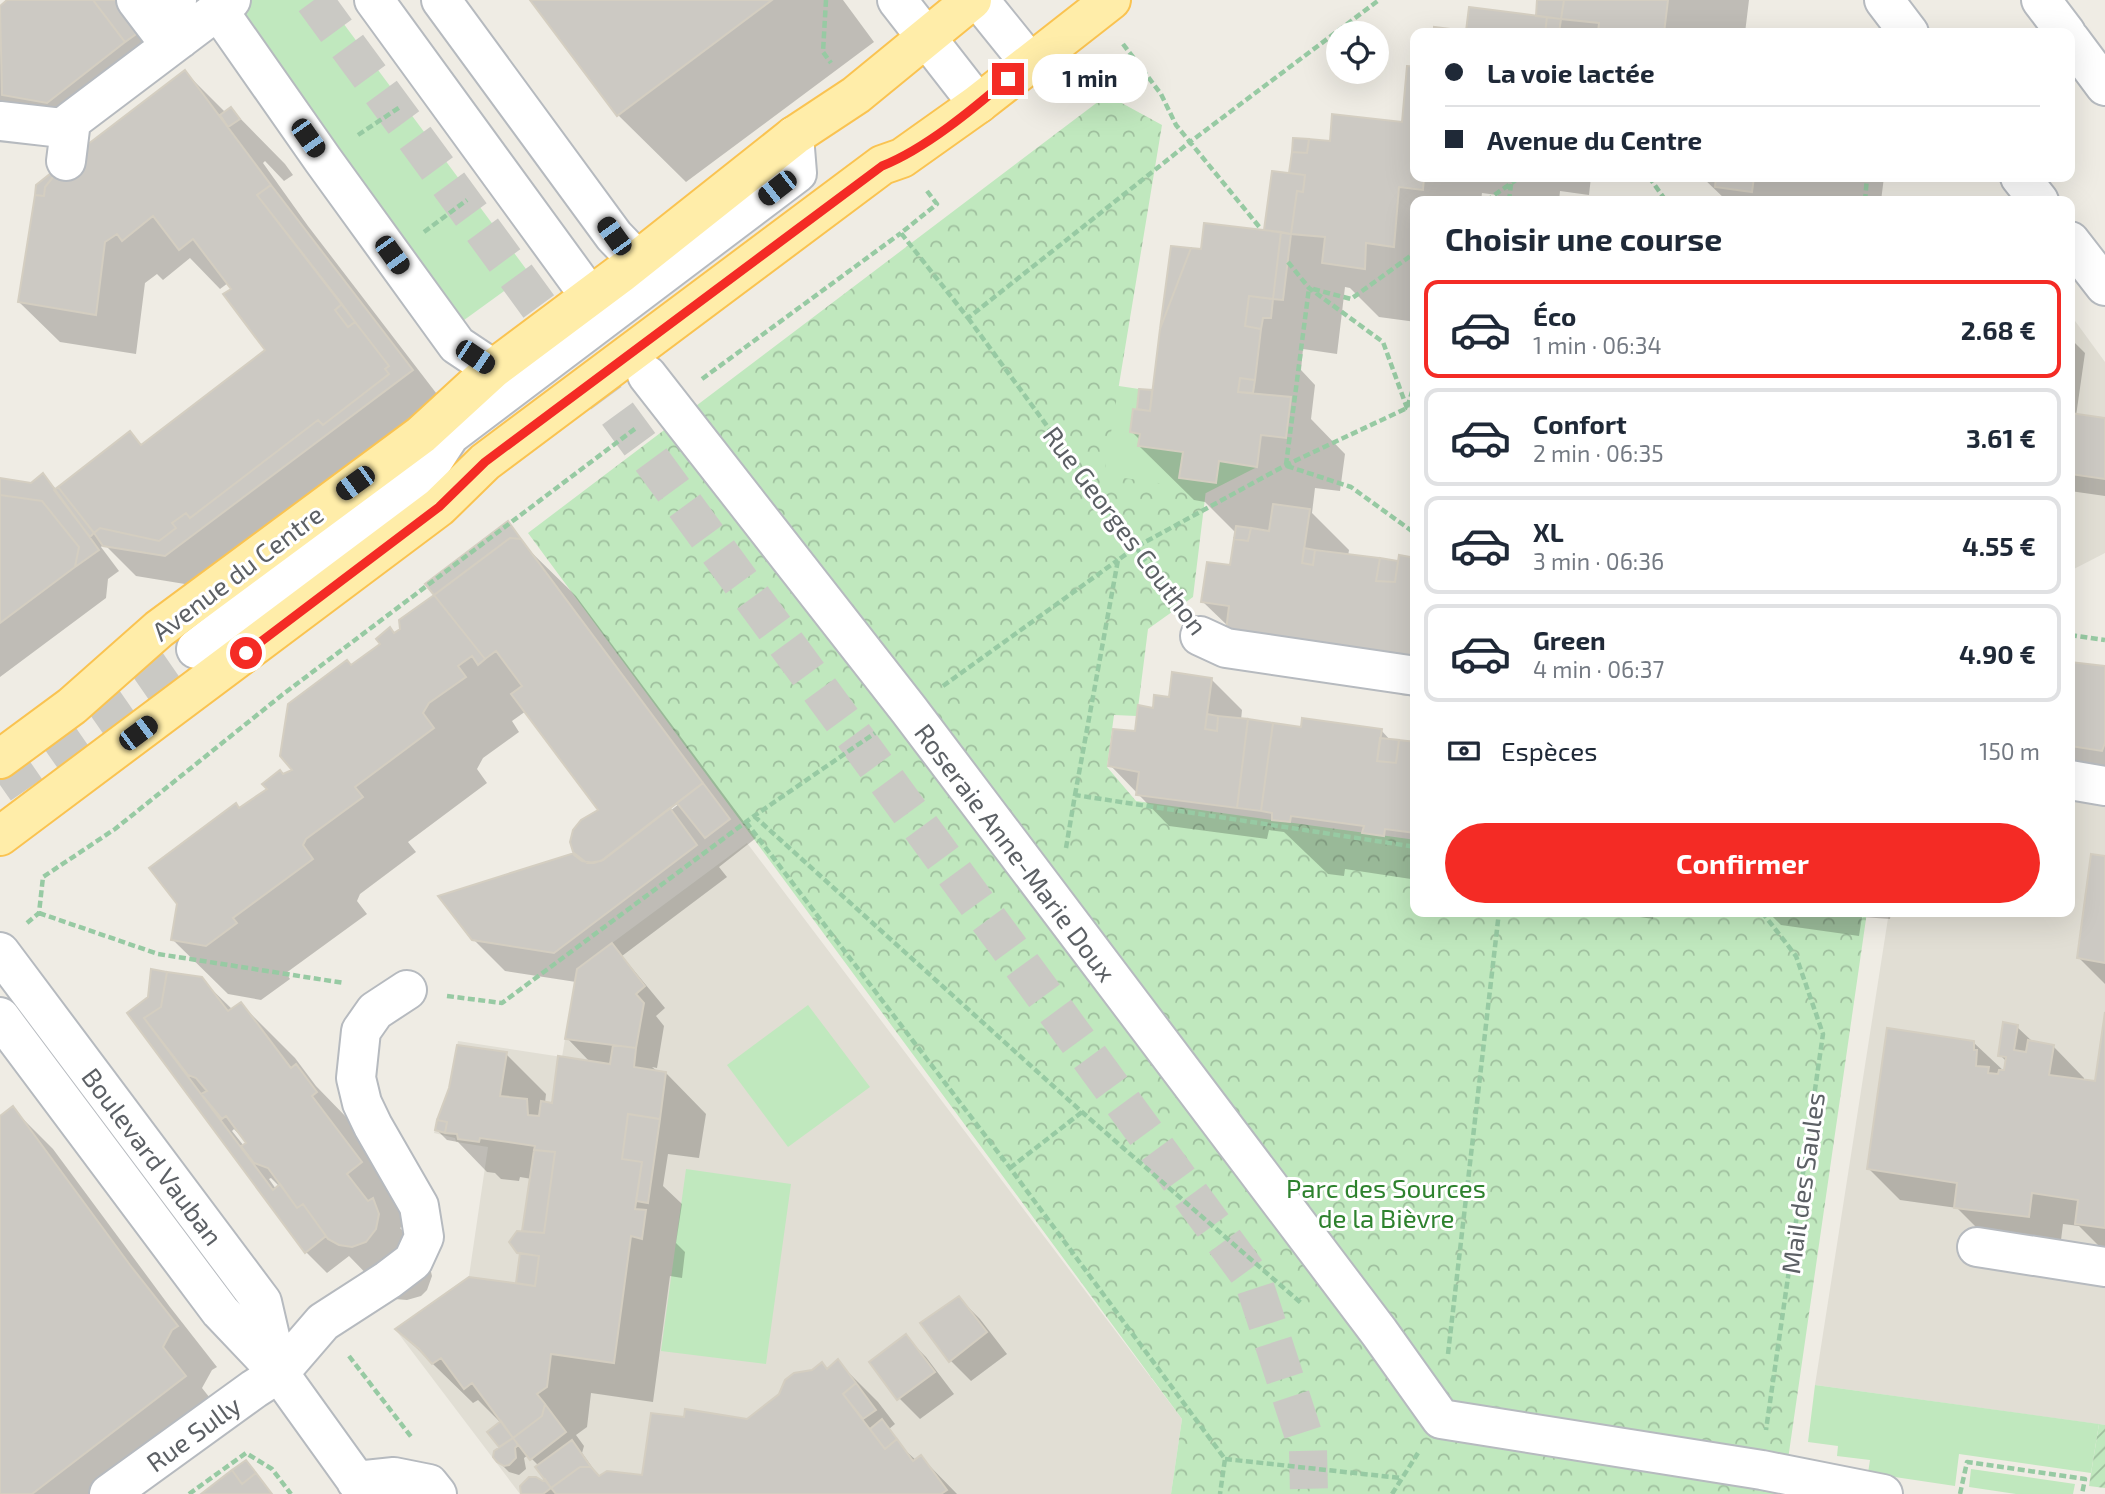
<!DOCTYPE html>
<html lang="fr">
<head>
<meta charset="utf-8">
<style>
  :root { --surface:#fff; --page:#f6f6f7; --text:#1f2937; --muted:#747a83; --line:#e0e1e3; --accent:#f42b25 }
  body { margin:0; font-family:"Exo 2",sans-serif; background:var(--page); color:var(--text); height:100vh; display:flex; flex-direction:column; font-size:26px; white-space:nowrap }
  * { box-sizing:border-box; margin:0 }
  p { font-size:23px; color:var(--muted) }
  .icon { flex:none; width:38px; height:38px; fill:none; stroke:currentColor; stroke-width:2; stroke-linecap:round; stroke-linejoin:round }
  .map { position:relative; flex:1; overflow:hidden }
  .sheet { position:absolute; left:1410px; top:196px; width:665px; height:721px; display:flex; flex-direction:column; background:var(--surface); border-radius:14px; box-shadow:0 7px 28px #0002 }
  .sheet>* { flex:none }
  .banner { position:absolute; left:1410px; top:28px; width:665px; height:154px; border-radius:14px; box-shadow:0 7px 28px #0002; display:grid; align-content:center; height:154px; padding:0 35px; background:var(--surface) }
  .fabs { position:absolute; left:1326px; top:21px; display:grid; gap:14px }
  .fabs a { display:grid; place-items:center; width:63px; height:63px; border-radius:50%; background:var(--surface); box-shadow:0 7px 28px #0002; font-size:35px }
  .end { position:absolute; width:32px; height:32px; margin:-16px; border:9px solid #f42b25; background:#fff; box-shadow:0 0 0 4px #fff }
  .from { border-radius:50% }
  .bubble { position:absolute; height:49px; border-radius:24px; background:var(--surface); box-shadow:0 7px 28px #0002; font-size:23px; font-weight:700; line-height:49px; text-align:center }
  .car { position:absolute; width:21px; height:42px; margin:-21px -10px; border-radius:9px; box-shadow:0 0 5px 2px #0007; background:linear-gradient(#222 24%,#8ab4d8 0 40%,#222 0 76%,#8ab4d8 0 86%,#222 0) }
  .banner b { display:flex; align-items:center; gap:24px; height:66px; font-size:26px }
  .banner b+b { border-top:2px solid var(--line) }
  .banner i { width:18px; height:18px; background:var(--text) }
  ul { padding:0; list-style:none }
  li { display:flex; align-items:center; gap:21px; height:98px; margin:0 14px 10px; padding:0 21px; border:4px solid var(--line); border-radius:14px }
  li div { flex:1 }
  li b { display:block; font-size:26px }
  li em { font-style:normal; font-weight:700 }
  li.current { border-color:var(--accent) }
  li>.icon { width:63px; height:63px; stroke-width:1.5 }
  h2 { padding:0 35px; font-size:32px; line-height:84px }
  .pay { display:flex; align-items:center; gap:18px; height:77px; padding:0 35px; font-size:26px }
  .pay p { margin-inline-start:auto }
  .button { display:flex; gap:14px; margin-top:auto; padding:14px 35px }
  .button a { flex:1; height:80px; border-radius:42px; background:var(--accent); color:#fff; font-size:28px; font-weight:700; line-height:80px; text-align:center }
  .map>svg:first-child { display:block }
  .education { fill:#e1ded4 }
  .grass { fill:#c0e8be }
  .park { fill:url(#park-crowns) }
  .garden { fill:url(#garden-furrows) }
  .shadow { fill:#0003; fill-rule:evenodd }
  .building { fill:#ccc9c3; stroke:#d4cec1; stroke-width:2 }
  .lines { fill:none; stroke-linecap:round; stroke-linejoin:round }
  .minor-tunnel { stroke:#cac9c4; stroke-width:38; stroke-dasharray:38 19; stroke-linecap:butt }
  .minor-casing { stroke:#b6babf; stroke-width:42 }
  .major-casing { stroke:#fac351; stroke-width:42 }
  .path { stroke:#97caa3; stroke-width:4.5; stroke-dasharray:7 3.5; stroke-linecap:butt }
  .minor { stroke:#fff; stroke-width:38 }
  .major { stroke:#ffeda9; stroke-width:38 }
  .route { stroke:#f42b25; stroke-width:9 }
  .labels { text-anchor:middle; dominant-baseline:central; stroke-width:6; stroke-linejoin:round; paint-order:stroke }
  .street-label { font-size:26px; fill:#5c6065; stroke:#fff }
  .park-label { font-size:26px; fill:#2e822e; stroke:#fff }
</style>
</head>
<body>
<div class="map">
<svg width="2105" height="1494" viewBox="0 0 2105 1494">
  <defs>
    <pattern id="park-crowns" width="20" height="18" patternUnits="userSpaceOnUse" patternTransform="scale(1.75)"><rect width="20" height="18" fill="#c0e8be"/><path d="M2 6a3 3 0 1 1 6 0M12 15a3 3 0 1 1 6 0" fill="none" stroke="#9fbf9e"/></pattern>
    <pattern id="garden-furrows" width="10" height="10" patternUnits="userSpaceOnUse" patternTransform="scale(1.75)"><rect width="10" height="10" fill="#c0e8be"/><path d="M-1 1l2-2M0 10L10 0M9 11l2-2" fill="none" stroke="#9fbf9e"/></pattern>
  </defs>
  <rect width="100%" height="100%" fill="#efece4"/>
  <path class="education" d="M2070,314l35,48v191l-35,18z
    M2070,799l35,5v621l-290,-40 74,-473h181z
    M747,843l435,576 -11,75h-651l-125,-165 74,-53 19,-129 -32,-5 -1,-4 -21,-5 5,-20 10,-25 9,-47 104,16 15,-88z"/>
  <path class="grass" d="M249,0h77l203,273 -69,50 -226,-312z
    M1032,373l107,16 -2,20h-4l-3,23 10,2 -2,12 45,6 -4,26 37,5 3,-22 38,6 -51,26 -86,6z
    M808,1005l62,82 -82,60 -61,-82z
    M686,1169l105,15 -25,180 -105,-13z
    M1815,1385l284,39 -8,49 -132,-19 -4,32 -87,-13 2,-13 -33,-4 1,-10 -30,-4z
    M1971,1469l104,15 -2,10h-57l-47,-7z"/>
  <path class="park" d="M1107,95l55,30 -58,350 102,15 -13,107 -45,32 -11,87 -23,-1 -7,52 29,34 280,39v72h451l-84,582h-612l11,-75 -654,-886z"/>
  <path class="garden" d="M2099,1424l6,1v63l-16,-2z"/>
  <path class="shadow" d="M10,0h105l33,43 -113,83 -35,-13v-105z
    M532,0h311l31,42 -188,140 -68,-67z
    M1539,0h210l-4,33h-309v-5l32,5 70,-16z
    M185,72l41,41 5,-4 54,55 8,11 -9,6 -19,-20 -2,2 45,63 135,176 -246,184 -61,-10 -32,-32 -3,3 18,24 -11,8 -2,19 -106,79v-197l31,5 12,-9 14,14 73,-57 13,13 125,-96 -40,-67 -8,6 -30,-31 -27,22 -6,-6 -12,9 -9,71 -76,-12 -41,-40z
    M1291,172l125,5h175l-2,18 -29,-4 -1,10h-55l-7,-6 -15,-2 -1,8h-65v121l-37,-5 -29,-29 -5,-1 -8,67 -34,-5 -2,21 14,15 -4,34 34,35 -5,37 -25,-3 -3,25 37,37 -1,6 51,7 17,-3v137l-15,-2 -8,-8 -165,-61 -25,-24 29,-35 3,-35 -30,-30 -11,-2 -55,-54 1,-6 -8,-8 10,-20 -4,-4 13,-16 3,2 49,-143 66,-19 25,-57z
    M1702,177h182l-3,24h-154z
    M2070,338l15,15 -9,63 29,4v76l-35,-5z
    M508,523l23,29 45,44 180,242 -37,29 8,10 -105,79 43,52 -9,8 8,10 -7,42 -5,-1 6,5 8,1 40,41 -7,44 -31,-4 -5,32 19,18 -6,39 9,9 -3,26 -12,-2 -17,126 -62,-9 -4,34 -11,8 8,11 -2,7 18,25 43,-1 105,-56 90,-59 40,40 17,22 -6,5 18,23 10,9 4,-4 36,37h-434l24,-15 -8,-13 -11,-11 -4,3 2,11 -7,6 -10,-3 -11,-11 3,-14 -12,-15 12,-9 -23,-23 -5,3 -76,-74 124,-43 -4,-3 11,-49 -4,-4 8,-51 -12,-2 -1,4 -18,-2 -6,-6 -8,-1 -29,-30 -11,-2 -10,-10 69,-76 40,40 -1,9 9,2 37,-42 -24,-25 9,-56 -71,-11 -32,-32 100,-84 28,-45 -75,-99 -14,10 7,11 -36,26 -6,11 10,14 -79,59 8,10 -56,42 -3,7 10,13 -81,59 4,6 -29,21 -33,-6 -55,-54 67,-130 29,-21 14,-13 11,-6 57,-103 44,-33zM679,799v5l-9,7 -3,-3z
    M2070,663l35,5v117l-35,-5z
    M1211,679l31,31 -1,10 61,9 79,1 10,11 25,3v140l-5,-5 -66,-10 -1,7 -16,-2 -44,-42 -15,-2 -2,9 -98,-13 -59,-61 45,-55z
    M2105,857v127l-26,-26z
    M1607,912h47l-1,7z
    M1768,912h123l-1,7 -28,-2 -3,19 -78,-11z
    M201,979l32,31 8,-6 54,54 21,28 34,35 20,27 -5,3 50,66 -15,11 27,27 5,21 -5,14 -6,6 -14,4 -12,-1 -10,-6 -36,-37 -22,17 -21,-21 -177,-239zM234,1129l14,15 -4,2 -12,-15zM271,1178l9,9 -4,2 -7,-10z
    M2105,1024v228l-26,-26 -16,-2 -3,24 -73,-10 -30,-30 -57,-8 -31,-31 105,-126 31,29 2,-10 -7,-7 17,-28 16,15 20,4 31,32v4l12,1z
    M13,1109l40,40 117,158 47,60 -5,3 -10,18 23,29 -101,77h-124v-376z
    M959,1298l21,21 27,35 -36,27 -21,-21z
    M905,1336l21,21 28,37 -34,25 -21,-21z"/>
  <path class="building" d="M7,0h86l32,42 -78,61 -45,-8 -2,-89z
    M93,0h22l24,32 -14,10z
    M530,0h242l-155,116z
    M1537,0h27l-3,19 -25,-3z
    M1564,0h104l-4,33h-66l1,-10 -38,-4z
    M1469,7l78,10 -2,16h-111v-6l32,4z
    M1547,17l14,2 -2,14h-14z
    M1407,66l9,1v110h8l-1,13 -24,-3 -5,60 -28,-4 -1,26 -43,-6 3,-26 -34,-3 6,-43 6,1 2,-17 -16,-2 3,-21 15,1 2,-14 21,2 2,-27 70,8z
    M185,70l86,115 -14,10 85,109 -7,6 13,17 7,-5 34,44 -4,3 4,5 -66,51 -5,-5 -128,98 -4,-5 -14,10 4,5 -17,13 -59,-13 -6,5 -36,-46 72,-56 11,14 124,-95 -42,-56 8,-5 -38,-50 -14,11 -26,-34 -31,25 -5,-7 -12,8 -9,73 -78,-13 17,-107 9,1 1,-9 21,-26z
    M231,107l9,12 -12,8 -8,-12z
    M1293,138l16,1 -2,14 -15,-1z
    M66,161l-21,26 -1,9 -9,-1 1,-10z
    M1272,171l33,4 -2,17 -6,-1 -6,43 -27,-4z
    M1716,177h38l-2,15 -37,-5z
    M271,185l142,185 -248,186 -62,-10 -9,-13 6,-5 59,13 17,-13 -4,-5 14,-10 4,5 128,-98 5,5 66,-51 -4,-5 4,-3 -132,-171z
    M1204,223l77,9 -8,67 -24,-3 -4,30 16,3 -6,51 -15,-2 -2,14 53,5 -5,41 -25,-3 -4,32 -38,-6 -3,22 -37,-5 4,-26 -45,-6 2,-12 -10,-2 3,-23 17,2 10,-82 31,-81 10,1z
    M1281,232l10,2 -8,66 -10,-1z
    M1171,246l20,2 -31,81z
    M1249,296l24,3 -2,19h-8l-2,11 -16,-3z
    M342,304l13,18 -7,5 -13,-17z
    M1240,378l15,2 -2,13 -15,-1z
    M1139,389l13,1 -2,21 -13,-2z
    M2070,413l35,5v61l-35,-5z
    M43,473l56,77 -24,17 4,-20 -37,-46 -42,-6v-17l31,5z
    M58,487l36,46 -4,4 -36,-47z
    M0,495l42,6 37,46 -4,20 -75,56z
    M1273,504l37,5 -8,54 11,2 2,-15 65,8 -4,23 19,1 4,-27 17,3v100l-190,-27 3,-25 -28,-4 6,-40 23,3 4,-26 14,2 3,-13 18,3z
    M508,521l13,18 -11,-1 -76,57 -9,-11z
    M1236,526l15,2 -3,13 -14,-2z
    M510,538l11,1 182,244 -100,77 -9,3 -12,-2 -8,-6 -4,-13 3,-12 8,-10 17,-10 -87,-116 11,-8 -26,-35 -11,8 -51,-64z
    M1304,548l11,2 -2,15 -11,-2z
    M1380,558l18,3 -3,21 -19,-1z
    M434,595l51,64 -7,6 -6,-9 -14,10 8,11 -37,26 -6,10 11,15 -79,59 8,10 -57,42 -3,6 10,14 -80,59 4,5 -31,23 -35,-6 6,-36 -28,-36 87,-65 3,5 28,-19 -5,-5 18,-14 3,4 9,-4 -12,-14 8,-52 59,-44 4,5 29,-21 -4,-5 14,-12 4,6 6,-4 -1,-9z
    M2070,662l35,4v77l-3,8 -32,-5z
    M1172,672l40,6 -7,51 12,2 1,-15 30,3 -11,89 -101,-13 3,-23 -31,-6 5,-37 22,2 3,-26 15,3 1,-13 15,2z
    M1207,714l11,2 -1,15 -12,-2z
    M1302,718l80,11 -5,32 19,2 3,-23 17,2v91l-31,-4 -1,7 -22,-3 2,-7 -73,-10 -1,6 -18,-2v-7l-11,-2 12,-88 28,4z
    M1248,719l25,4 -12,88 -24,-3z
    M1380,738l19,2 -3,23 -19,-2z
    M703,783l27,36 -25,19 -28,-35z
    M670,808l27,37 -143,108 -82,-13 -34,-44 136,-43 13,10 14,-2z
    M2091,854l14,2v107l-28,-5z
    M612,943l33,43 -9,8 8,9 -8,45 -71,-9 12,-70z
    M151,969l16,3 -6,35 -17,11 129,172 7,-6 17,24 6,-4 23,32 -21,17 -178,-240 21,-16z
    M167,972l35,5 26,34 13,-9 50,66 5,-4 21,28 -5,4 50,66 -15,12 21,27 5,-3 6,16 -3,15 -10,13 -14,5 -13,-2 -11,-6 -25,-35 -6,4 -29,-40 -14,-5 -13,-17 5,-3 -20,-27 -4,3 -21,-25 6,-3 -11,-13 -8,-3 -44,-57 17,-11z
    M2105,1012v216l-30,-4 3,-24 -46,-7 -3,24 -75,-9 3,-25 -90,-14 20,-141 87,13v9h3l-1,16 13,1 -1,6 10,1 1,-4h5l2,-13 -8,-1 5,-34 15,3 -4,25 12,2 2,-12 26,5 -5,30 46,6z
    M457,1045l50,7 -7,44 27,3 1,16 11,1 2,-15 11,2 6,-47 52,8 3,-19 23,3 -2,19 32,5 -6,47 -32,-5 -6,45 20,3 -7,47 11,1 -4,29 -11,-3 -17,127 -63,-9 -4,33 -10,7 8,10 -3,12 -29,22 -41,-55 -8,6 -23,-31 -9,6 -13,-15 -24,-20 74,-52 66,9 4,-30 -22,-3 -8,-11 8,-11 27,2 11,-81 -21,-2 1,-4 -55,-8 -1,4 -21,-3 -1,-5 -12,-1 2,-11 -10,-2 12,-32z
    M13,1106l117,159 48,61 -6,4 -9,17 23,29 -154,118h-32v-378z
    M628,1114l32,5 -12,84 -12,-2 6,-39 -20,-3z
    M437,1120l10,2 -2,11 -10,-3z
    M534,1150l21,2 -11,81 -22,-2z
    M520,1253l19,3 -4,30 -19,-3z
    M959,1296l28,36 -38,30 -29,-39z
    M906,1334l29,38 -38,28 -28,-38z
    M838,1359l18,24 -13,11 42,55 12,-10 16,22 8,-6 26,35 -6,4h-385l-5,-6 29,-21h11l8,9 8,-5 35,4 9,-62 33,4 1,-8 62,10 32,-25 6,-14 9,-7 18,-3 10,-8 5,7z
    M856,1383l20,27 -13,9 -20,-25z
    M545,1404l21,28 -36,28 -17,-22 29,-22z
    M882,1419l15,20 -12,10 -15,-20z
    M501,1421l12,17 -14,9 -12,-15z
    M513,1438l5,7 -3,3 1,10 -7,7 -5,1 -7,-4 -4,-5 1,-6z
    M572,1440l19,27h-11l-29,21 -16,-21z
    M246,1460l10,13 -14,11 -10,-14z
    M232,1470l10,14 14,-11 16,21h-71z
    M529,1477h7l7,4 2,-2 6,9 -8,6h-22l-1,-8z"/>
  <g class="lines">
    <path class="minor-tunnel" d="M314,0l939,1280 55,169 1,45
      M0,785l196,-136"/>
    <defs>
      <path id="minor" d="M136,0l25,33 19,6
        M231,0l-13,10 105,150 134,185 36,24
        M374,0l204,280
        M441,0l173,236 24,25
        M897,0l81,104
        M979,0l50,62
        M1884,0l25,33
        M2041,0l25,33
        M151,20l26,-20
        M2070,39l35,47
        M0,121l62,7 9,-7
        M66,161l5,-40 147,-111
        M2020,177l19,24
        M2070,241l35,45
        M647,375l262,335 470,622 62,87 321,51 121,24
        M1200,636l26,12 190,28
        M196,649l113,-88 113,-83 28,-43 347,-262 -3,-37
        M2070,780l35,6
        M0,952l262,350 16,69
        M0,1017l220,294 59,62 87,121
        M1977,1247l128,20
        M356,1481l38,-4 35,7 8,10
        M109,1494l145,-105 25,-16 44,-51 65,-42 25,-19 11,-24 -5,-31 -46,-80 -11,-23 -6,-25 5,-47 14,-20 32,-21"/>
      <path id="major" d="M0,759l72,-53 87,-77 262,-194 72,-66 127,-95 174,-138 62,-41 116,-95
        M0,836l439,-329 46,-45 397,-297 20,-7 76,-54 133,-104"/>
    </defs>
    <use href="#minor" class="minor-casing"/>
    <use href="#major" class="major-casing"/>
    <path class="path" d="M826,0l-3,52 8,11
      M1123,44l38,50 15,31 14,17 189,-142
      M358,135l42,-28
      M1649,177l17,24
      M927,191l10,13 -36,29 67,85 222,-176 71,87
      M1486,201l34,-24
      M1509,201l2,-17
      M1865,201l2,-24
      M424,232l43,-32
      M1288,262l21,26 74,54 24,66 9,4
      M1313,289l38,10 65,-47
      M968,318l208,284
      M702,379l199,-146
      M1286,465l23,-177
      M1287,466l64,21 65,47
      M2070,635l35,5
      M943,686l175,-126
      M1075,795l43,-235 18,-13 150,-82 121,-57 9,-29
      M754,816l328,296 219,191
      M746,822l264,346 215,291 -5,35
      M1066,848l9,-53 341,52
      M1762,912l34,44 27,78 -57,396
      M39,913l119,41 186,29
      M27,923l12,-10 4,-36 72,-48 167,-134 354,-267
      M447,996l55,7 252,-187 121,-83
      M1010,1168l72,-56
      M1448,1354l51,-442
      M349,1356l63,82
      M1225,1459l176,19
      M189,1494l57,-41 26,16 19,25
      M1392,1494l26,-41
      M1960,1494l7,-32 118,17 -3,15"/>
    <use href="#minor" class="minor"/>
    <use href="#major" class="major"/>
  </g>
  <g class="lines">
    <path class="route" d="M246,653l193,-146 46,-45 20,-15 377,-281c43,-17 91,-57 126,-87"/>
  </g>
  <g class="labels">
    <g class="street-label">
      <text transform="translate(1126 530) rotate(53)">Rue Georges Couthon</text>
      <text transform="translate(237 572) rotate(-37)">Avenue du Centre</text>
      <text transform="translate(1016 852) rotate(53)">Roseraie Anne-Marie Doux</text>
      <text transform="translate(153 1156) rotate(53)">Boulevard Vauban</text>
      <text transform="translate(1802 1183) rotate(-82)">Mail des Saules</text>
      <text transform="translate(193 1433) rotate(-36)">Rue Sully</text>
    </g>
    <g class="park-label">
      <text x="1386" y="1187">Parc des Sources<tspan x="1386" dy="30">de la Bièvre</tspan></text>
    </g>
  </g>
</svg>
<div class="fabs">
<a><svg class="icon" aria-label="locate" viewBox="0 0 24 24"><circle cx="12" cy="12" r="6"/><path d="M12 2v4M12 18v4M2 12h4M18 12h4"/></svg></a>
</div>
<i class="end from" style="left:246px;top:653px"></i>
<i class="end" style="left:1008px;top:79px"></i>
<div class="bubble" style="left:1032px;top:54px;width:116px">1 min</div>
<i class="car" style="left:308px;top:138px;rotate:145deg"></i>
<i class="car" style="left:777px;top:188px;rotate:232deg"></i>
<i class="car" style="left:614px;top:236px;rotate:324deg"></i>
<i class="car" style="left:392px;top:255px;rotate:144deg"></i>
<i class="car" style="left:475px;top:357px;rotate:124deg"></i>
<i class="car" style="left:355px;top:483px;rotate:234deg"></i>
<i class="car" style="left:138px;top:733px;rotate:53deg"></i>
<div class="banner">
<b><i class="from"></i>La voie lactée</b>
<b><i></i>Avenue du Centre</b>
</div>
<section class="sheet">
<h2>Choisir une course</h2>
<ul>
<li class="current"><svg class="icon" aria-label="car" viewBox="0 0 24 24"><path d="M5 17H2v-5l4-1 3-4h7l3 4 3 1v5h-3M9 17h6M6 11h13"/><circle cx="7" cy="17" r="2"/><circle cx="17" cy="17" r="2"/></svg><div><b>Éco</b><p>1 min · 06:34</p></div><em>2.68 €</em></li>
<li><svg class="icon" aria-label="car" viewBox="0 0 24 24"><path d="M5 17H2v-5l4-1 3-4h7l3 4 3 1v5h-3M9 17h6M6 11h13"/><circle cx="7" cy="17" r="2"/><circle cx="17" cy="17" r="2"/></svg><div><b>Confort</b><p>2 min · 06:35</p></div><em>3.61 €</em></li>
<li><svg class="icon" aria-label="car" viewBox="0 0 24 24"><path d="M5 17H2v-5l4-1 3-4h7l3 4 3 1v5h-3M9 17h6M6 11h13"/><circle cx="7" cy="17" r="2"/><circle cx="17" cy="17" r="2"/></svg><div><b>XL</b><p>3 min · 06:36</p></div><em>4.55 €</em></li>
<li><svg class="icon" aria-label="car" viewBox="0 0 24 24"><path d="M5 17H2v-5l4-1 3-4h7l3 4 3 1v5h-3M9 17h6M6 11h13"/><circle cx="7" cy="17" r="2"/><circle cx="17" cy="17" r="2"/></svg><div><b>Green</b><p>4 min · 06:37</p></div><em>4.90 €</em></li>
</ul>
<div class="pay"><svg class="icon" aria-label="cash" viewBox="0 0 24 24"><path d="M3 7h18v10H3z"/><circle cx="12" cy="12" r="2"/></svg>Espèces<p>150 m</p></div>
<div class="button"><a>Confirmer</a></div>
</section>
</div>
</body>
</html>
